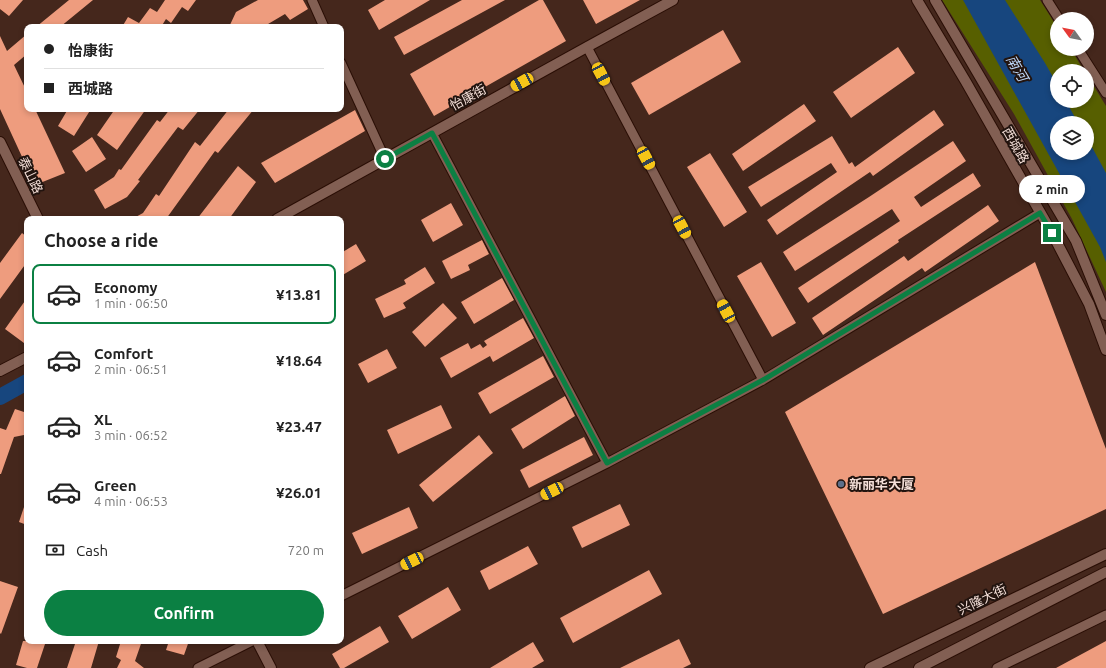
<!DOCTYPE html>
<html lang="en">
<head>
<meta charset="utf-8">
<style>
  :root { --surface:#fff; --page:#f2f2f2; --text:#222; --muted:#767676; --line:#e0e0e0; --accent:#0b8043 }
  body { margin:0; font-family:Ubuntu,"Noto Sans SC",sans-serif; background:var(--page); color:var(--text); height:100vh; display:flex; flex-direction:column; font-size:15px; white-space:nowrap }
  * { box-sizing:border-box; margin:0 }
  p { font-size:13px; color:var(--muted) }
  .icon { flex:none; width:22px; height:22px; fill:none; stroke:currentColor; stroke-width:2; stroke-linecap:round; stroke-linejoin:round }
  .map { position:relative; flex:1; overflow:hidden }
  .panel { position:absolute; left:24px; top:216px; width:320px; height:428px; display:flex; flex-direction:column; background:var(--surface); border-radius:8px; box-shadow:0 2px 6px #0003 }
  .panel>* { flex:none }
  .top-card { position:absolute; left:24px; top:24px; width:320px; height:88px; border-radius:8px; box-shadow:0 2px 6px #0003; display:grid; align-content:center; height:88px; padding:0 20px; background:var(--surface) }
  .needle { width:26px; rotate:303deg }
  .tools { position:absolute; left:1050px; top:12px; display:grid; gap:8px }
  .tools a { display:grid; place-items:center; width:44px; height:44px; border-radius:50%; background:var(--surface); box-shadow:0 2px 6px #0003; font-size:20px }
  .end { position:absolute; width:18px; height:18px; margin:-9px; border:5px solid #0b8043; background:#fff; box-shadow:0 0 0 2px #fff }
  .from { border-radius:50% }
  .bubble { position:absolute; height:28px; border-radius:14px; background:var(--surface); box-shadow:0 2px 6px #0003; font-size:13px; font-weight:600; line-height:28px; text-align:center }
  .car { position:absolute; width:12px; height:24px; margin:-12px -6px; border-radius:5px; box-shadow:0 0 3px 1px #0007; background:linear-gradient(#f5c518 24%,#345 0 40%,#f5c518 0 76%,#345 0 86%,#f5c518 0) }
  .top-card b { display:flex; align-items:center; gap:14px; height:38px; font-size:15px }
  .top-card b+b { border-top:1px solid var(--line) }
  .top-card i { width:10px; height:10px; background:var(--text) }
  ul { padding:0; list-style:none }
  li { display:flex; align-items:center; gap:12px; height:60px; margin:0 8px 6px; padding:0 12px; border:2px solid transparent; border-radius:8px }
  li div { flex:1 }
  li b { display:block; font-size:15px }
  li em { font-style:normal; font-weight:600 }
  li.current { border-color:var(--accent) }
  li>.icon { width:36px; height:36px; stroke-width:1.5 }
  h2 { padding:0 20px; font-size:18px; line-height:48px }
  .pay { display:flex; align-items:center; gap:10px; height:44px; padding:0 20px; font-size:15px }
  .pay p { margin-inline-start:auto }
  .button { display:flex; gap:8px; margin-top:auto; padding:8px 20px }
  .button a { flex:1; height:46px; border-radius:24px; background:var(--accent); color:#fff; font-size:16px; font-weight:600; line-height:46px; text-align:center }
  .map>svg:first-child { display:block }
  .green { fill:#575f00; fill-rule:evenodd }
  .water { fill:#17467e }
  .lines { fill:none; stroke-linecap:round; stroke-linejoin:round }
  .river { stroke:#17467e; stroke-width:16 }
  .building { fill:#ee9c7e }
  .street-casing { stroke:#2a0e05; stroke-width:11 }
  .secondary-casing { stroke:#2a0e05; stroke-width:12 }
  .street { stroke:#825f53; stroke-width:9 }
  .secondary { stroke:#825f53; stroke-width:10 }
  .route { stroke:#0b8043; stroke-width:5 }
  .service-dot { fill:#5c6f8a; stroke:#22140f; stroke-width:1.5 }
  .labels { text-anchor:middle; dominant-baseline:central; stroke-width:4; stroke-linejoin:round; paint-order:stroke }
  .street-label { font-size:13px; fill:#f5e0d9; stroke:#22140f }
  .poi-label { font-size:13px; font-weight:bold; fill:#f5e0d9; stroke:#22140f; text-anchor:start }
  .water-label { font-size:14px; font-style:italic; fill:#bdd7f9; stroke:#22140f }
</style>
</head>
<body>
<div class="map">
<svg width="1106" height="668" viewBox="0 0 1106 668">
  <rect width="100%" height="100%" fill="#45271c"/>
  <path class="green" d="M942,0h98l17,27v22h14l13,22h-27v30h30v-26l19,31v186l-34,-73 -58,-105zM1057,123h30v30h-30z"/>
  <path class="water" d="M963,0h42l40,63 12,21v17h9l12,22h-21v30h30v-15l19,35v89l-6,-15z"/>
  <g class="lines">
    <path class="river" d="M0,397l27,-15"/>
  </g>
  <path class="building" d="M0,0h23l-14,16 -9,-7z
    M69,0h24l-33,27h-24z
    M165,0h31l-8,11 -6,-4 -11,16 -5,-4 -5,8h-39l6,-10 11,6 11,-15 7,4z
    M258,0h45l5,9 -18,11 -5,-6 -22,13h-34l7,-15z
    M385,0h45l-51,30 -11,-20z
    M462,0h43l-101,55 -10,-18z
    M539,0h4l23,41 -132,75 -24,-42z
    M583,0h57l-44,24z
    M723,30l18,32 -92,53 -18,-32z
    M27,34v20l-13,11 13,27v17h8l30,64 -30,12 -35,-76v-73l7,15z
    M898,47l17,26 -64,45 -18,-26z
    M804,104l12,17 -73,50 -11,-17z
    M68,109h23l-17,27 -16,-10z
    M115,109h31l-29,41 -20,-15z
    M170,109h30l-17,21 -5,-3 -40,53 2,1 -13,16 -22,12 -11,-19 20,-13 5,-8 2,1 36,-50 3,2z
    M229,109h25l-36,44 -3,-2 -49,68h-34l11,-6 13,-19 3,2 36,-54 5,4z
    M355,110l10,21 -90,52 -14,-20z
    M934,110l10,15 -71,51 -3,-4 -93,63 -10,-15 70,-48 -6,-9 -70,44 -13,-20 84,-51 17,28 3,-2 3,5z
    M92,137l14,22 -20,13 -14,-21z
    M953,141l13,20 -52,36 7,10 52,-34 8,13 -83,54 1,2 -91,61 -10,-15 102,-67 -8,-12 -97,62 -12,-19 86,-55z
    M710,153l37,59 -23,15 -37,-60z
    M238,166l18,16 -27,37h-32z
    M451,203l12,22 -30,17 -12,-22z
    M988,205l11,16 -74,51 -3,-4 -99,67 -11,-17 92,-62 4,5z
    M22,233l5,4v25l-27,37v-36z
    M482,240l7,14 -21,11 2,5 -19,9 -9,-18z
    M356,244l10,17 -25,15v-23z
    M761,262l35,61 -24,14 -35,-61z
    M1035,262l71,187v60l-223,105 -98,-202z
    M425,267l10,16 -32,20 3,5 -22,10 -9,-19 31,-15 -2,-4z
    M502,278l12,22 -40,24 -13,-22z
    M27,298v41l-3,4 -19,-14z
    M443,303l14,15 -32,29 -13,-15z
    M523,318l11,20 -41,24 -3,-6 -39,22 -11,-20 28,-15 3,6 9,-5 3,4 4,-3 -3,-4z
    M387,349l10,19 -29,15 -10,-19z
    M543,356l11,21 -64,37 -12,-21z
    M565,396l10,20 -52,33 -12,-20z
    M441,405l11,23 -54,26 -11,-24z
    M15,409l12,4v14l-3,8 -10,2 -13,37h-1v-46l6,2z
    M479,435l14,18 -60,49 -14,-17z
    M584,437l9,18 -64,33 -9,-18z
    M26,501l1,1v23l-8,-3z
    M620,504l10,21 -48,23 -10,-21z
    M409,507l9,21 -56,26 -10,-21z
    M528,546l10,18 -49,26 -9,-19z
    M649,570l13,24 -89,49 -13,-25z
    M0,581l18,6 -17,47 -1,-1z
    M448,587l13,23 -49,29 -14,-23z
    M380,626l9,16 -45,26h-4l-8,-14z
    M679,639l12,25 -8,4h-63z
    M23,641h23l-9,27h-10l-11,-3z
    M76,641h23l-8,27h-24z
    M121,641h21l-7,20 9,7h-27l4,-8 -5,-3z
    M169,641h20l-5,14 -18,-5z
    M1106,641v27h-50z
    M533,642l11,19 -12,7h-42z"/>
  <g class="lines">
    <defs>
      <path id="street" d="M312,0l12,27
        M1047,0l12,19
        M587,47l176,333
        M1078,49l28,44
        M341,63l44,96
        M432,133l175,330
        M341,596l266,-133 156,-83 277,-167
        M198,668l54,-27
        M997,668l109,-53"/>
      <path id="secondary" d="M917,0l49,82 86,151 37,71 17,46
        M935,0l141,241 30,74
        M0,142l38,77
        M277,219l310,-172 86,-47
        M0,371l27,-14
        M257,641l14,27
        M870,668l236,-114
        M919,668l187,-96"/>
    </defs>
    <use href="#street" class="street-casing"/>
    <use href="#secondary" class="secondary-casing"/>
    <use href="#street" class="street"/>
    <use href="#secondary" class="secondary"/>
  </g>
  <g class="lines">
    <path class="route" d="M385,159l47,-26 175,330 156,-83 277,-167 12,20"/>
  </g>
  <circle class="service-dot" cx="841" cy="484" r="4"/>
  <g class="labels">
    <g class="street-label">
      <text transform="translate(468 97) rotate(-29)">怡康街</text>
      <text transform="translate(1016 145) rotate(60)">西城路</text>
      <text transform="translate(31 175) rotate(64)">泰山路</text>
      <text transform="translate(982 599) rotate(-26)">兴隆大街</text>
    </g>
    <g class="poi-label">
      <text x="849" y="484">新丽华大厦</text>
    </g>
    <g class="water-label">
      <text transform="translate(1017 68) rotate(60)">南河</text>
    </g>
  </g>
</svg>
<div class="tools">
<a><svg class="needle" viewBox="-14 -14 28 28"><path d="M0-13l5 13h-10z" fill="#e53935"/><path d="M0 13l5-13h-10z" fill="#767676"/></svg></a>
<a><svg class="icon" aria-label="locate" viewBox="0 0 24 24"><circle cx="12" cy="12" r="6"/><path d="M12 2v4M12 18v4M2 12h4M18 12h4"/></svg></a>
<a><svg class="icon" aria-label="layers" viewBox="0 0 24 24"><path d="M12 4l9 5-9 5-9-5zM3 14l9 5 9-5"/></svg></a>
</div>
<i class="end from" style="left:385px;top:159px"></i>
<i class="end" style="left:1052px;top:233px"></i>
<div class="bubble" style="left:1019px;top:175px;width:66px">2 min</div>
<i class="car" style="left:601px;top:74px;rotate:152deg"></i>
<i class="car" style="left:522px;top:82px;rotate:241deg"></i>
<i class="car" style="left:646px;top:158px;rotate:152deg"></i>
<i class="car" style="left:682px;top:227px;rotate:152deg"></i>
<i class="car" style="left:726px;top:311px;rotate:332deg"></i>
<i class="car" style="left:552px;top:491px;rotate:243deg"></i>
<i class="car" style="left:412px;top:561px;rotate:244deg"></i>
<div class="top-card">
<b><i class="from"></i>怡康街</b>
<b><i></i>西城路</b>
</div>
<section class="panel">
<h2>Choose a ride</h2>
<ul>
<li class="current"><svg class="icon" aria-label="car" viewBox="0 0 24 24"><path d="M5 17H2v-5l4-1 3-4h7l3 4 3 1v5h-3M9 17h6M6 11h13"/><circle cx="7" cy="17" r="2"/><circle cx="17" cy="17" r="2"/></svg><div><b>Economy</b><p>1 min · 06:50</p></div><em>¥13.81</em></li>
<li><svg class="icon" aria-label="car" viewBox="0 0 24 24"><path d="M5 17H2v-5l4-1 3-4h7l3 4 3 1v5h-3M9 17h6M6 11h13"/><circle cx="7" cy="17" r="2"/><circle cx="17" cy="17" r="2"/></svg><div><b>Comfort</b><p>2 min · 06:51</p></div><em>¥18.64</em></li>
<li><svg class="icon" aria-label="car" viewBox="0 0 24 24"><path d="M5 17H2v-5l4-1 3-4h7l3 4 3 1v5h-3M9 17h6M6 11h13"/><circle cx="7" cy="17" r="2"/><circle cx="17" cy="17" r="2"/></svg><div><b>XL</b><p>3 min · 06:52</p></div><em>¥23.47</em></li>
<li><svg class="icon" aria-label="car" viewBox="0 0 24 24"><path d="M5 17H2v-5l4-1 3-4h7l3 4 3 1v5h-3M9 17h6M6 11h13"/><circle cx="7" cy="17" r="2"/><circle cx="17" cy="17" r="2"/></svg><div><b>Green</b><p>4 min · 06:53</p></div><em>¥26.01</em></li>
</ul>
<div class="pay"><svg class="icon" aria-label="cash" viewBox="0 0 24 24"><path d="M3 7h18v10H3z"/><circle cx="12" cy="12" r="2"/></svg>Cash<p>720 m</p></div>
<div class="button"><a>Confirm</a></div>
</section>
</div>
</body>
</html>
